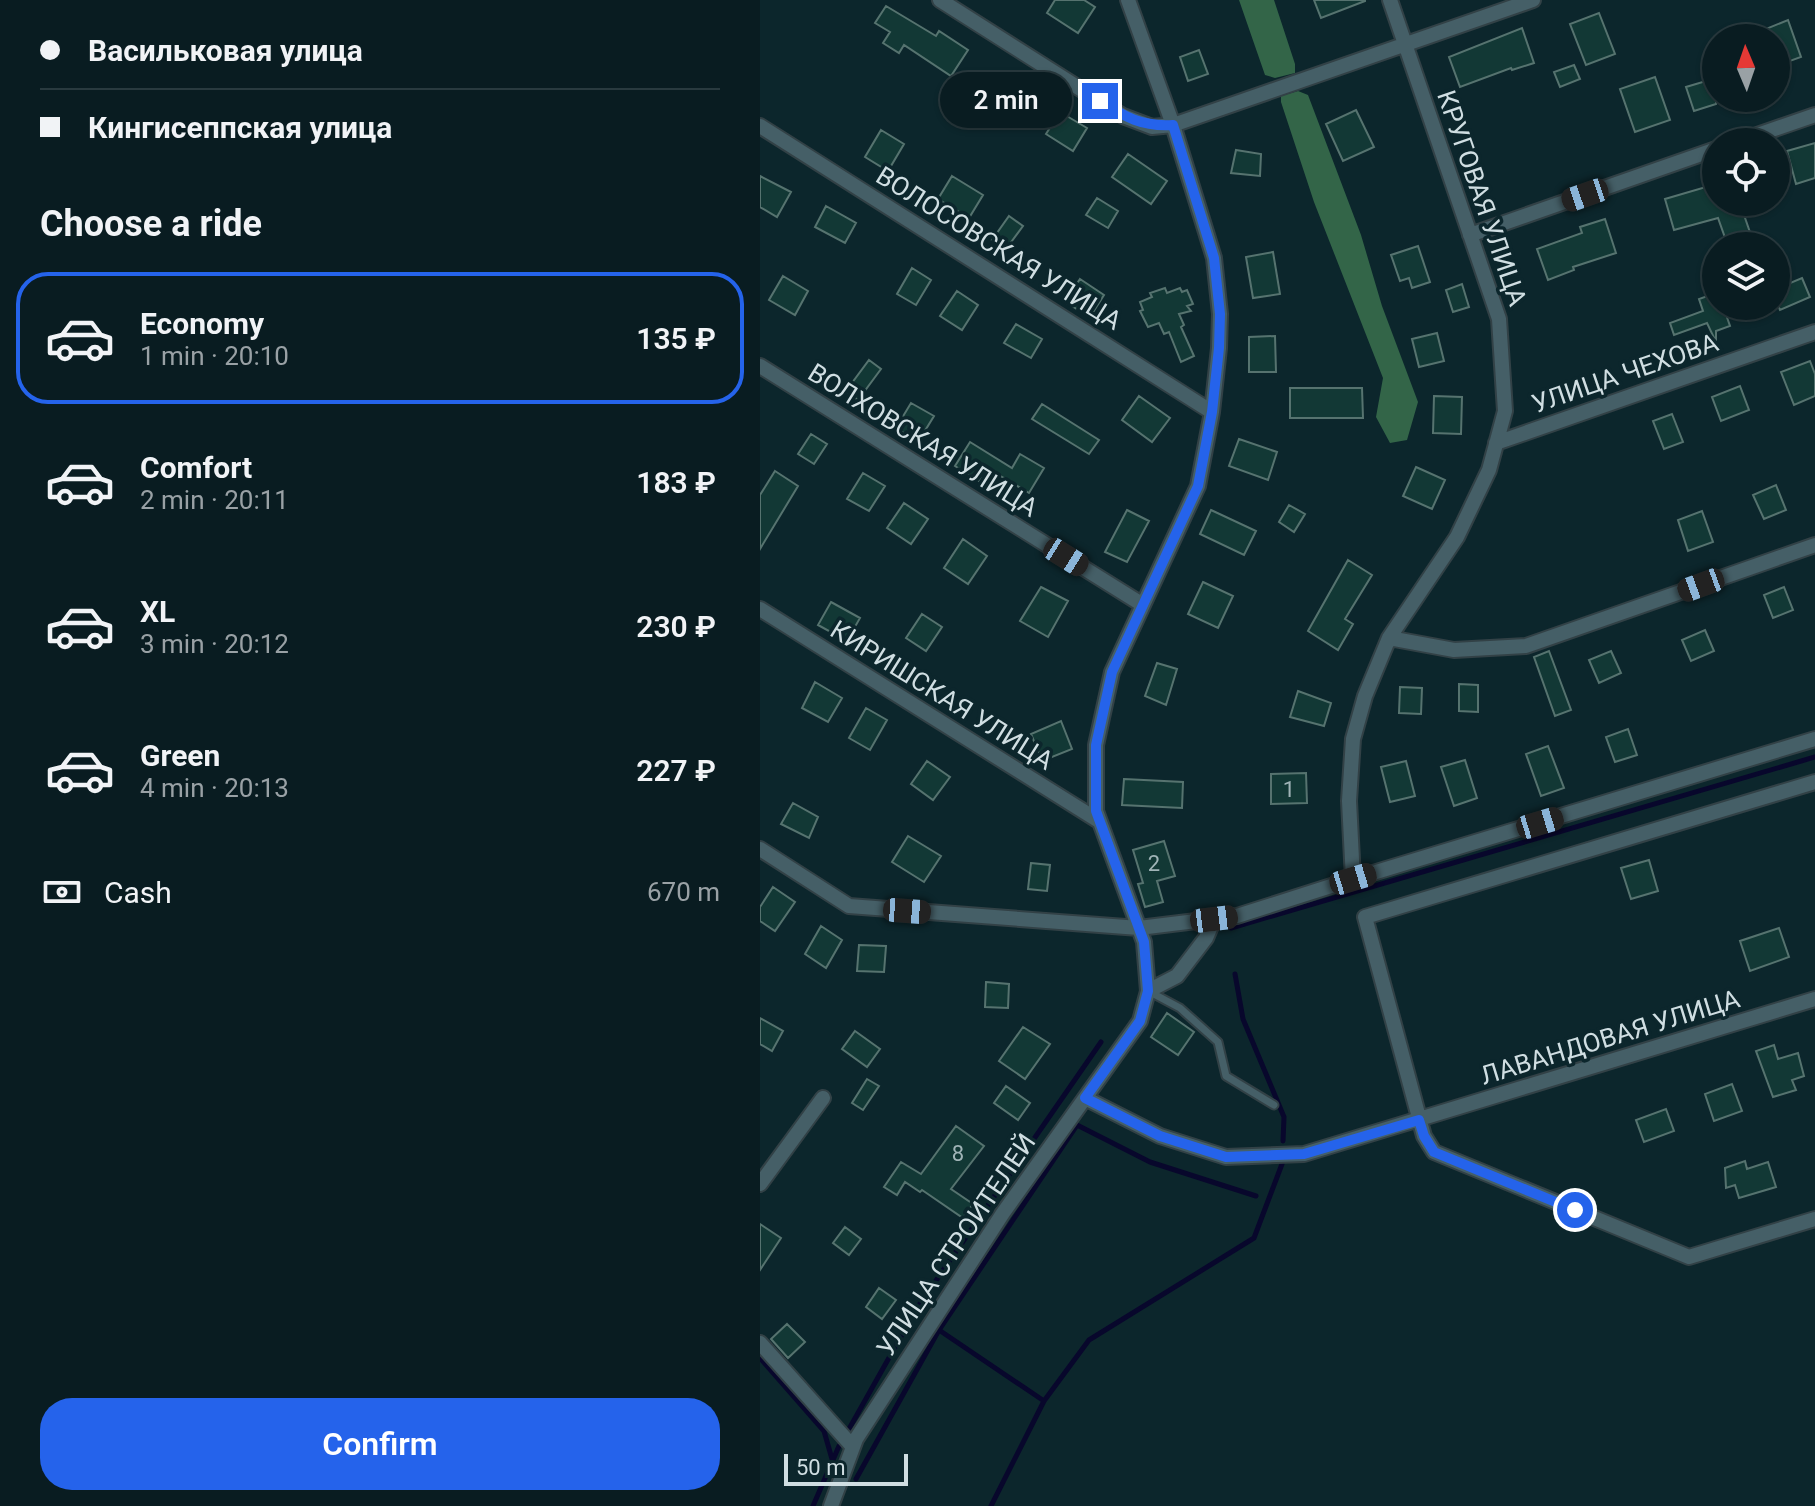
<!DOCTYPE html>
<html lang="en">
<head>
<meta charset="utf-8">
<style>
  :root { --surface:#091c21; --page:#17292e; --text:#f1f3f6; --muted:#99a1a5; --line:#293a3f; --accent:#2563eb }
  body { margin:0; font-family:Roboto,sans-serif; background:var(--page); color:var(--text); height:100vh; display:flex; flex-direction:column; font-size:30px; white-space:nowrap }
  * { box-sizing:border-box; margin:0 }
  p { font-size:26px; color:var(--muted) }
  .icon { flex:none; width:44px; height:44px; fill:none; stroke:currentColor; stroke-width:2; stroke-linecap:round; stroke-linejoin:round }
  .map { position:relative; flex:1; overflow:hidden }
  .details { display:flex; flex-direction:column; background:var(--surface); width:760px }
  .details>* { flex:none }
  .banner { display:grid; align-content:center; height:176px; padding:0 40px; background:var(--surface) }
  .needle { width:52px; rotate:358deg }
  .controls { position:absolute; left:942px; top:24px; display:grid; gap:16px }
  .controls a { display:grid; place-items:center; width:88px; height:88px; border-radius:50%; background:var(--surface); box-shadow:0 2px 6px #0004,0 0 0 2px var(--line); font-size:40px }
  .scale { position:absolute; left:24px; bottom:20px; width:124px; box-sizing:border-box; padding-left:8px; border:4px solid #d0dee2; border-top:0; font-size:22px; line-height:28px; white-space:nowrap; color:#d0dee2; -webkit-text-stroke:6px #0c262c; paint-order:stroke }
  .end { position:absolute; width:36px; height:36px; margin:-18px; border:10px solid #2563eb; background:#fff; box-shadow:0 0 0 4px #fff }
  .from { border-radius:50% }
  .bubble { position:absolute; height:56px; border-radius:28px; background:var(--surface); box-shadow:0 2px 6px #0004,0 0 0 2px var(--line); font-size:26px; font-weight:600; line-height:56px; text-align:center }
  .car { position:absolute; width:24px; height:48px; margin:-24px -12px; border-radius:10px; box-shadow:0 0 6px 2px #0007; background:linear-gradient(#222 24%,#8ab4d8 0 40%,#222 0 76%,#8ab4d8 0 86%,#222 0) }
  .banner b { display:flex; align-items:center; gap:28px; height:76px; font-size:30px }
  .banner b+b { border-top:2px solid var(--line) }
  .banner i { width:20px; height:20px; background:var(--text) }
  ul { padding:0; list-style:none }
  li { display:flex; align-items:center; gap:24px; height:132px; margin:0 16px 12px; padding:0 24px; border:4px solid transparent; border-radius:32px }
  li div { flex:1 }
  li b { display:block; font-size:30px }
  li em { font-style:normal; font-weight:600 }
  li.selected { border-color:var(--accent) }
  li>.icon { width:72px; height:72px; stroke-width:1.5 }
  h2 { padding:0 40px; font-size:36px; line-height:96px }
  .pay { display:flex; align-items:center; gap:20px; height:88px; padding:0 40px; font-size:30px }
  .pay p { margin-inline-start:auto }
  .primary-button { display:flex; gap:16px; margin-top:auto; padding:16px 40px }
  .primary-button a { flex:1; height:92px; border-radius:32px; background:var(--accent); color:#fff; font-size:32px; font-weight:600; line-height:92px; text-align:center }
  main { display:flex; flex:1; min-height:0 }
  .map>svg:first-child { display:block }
  .forest { fill:#336548 }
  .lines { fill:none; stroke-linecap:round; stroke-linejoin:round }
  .stream { stroke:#08072c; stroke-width:5 }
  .building { fill:#123835; stroke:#56736f; stroke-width:2 }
  .lane-casing { stroke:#324146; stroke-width:11 }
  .street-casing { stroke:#324146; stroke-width:18 }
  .lane { stroke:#455f67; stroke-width:7 }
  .street { stroke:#455f67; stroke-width:14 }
  .route { stroke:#2563eb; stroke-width:10 }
  .labels { text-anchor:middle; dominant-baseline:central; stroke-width:7; stroke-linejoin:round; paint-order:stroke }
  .number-label { font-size:22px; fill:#a0b4b7 }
  .street-label { font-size:26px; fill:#d0dee2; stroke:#0c262c }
</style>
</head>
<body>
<main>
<section class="details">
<div class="banner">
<b><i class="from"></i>Васильковая улица</b>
<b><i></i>Кингисеппская улица</b>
</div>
<h2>Choose a ride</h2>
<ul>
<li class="selected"><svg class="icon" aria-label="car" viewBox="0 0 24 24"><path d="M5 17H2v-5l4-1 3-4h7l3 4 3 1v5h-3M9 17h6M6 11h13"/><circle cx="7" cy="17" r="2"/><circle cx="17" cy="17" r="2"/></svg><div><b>Economy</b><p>1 min · 20:10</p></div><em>135 ₽</em></li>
<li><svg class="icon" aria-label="car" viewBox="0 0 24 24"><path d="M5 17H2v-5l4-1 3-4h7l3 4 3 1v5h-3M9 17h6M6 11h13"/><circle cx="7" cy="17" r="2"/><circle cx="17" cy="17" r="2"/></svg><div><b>Comfort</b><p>2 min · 20:11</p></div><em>183 ₽</em></li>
<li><svg class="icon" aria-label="car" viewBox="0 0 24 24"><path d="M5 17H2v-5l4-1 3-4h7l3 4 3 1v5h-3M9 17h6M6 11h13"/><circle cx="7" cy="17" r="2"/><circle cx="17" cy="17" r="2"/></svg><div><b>XL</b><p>3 min · 20:12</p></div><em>230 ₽</em></li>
<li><svg class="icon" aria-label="car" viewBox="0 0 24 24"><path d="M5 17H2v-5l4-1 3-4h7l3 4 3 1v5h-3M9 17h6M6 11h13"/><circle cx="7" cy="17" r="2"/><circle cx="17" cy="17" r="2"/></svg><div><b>Green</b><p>4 min · 20:13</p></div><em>227 ₽</em></li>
</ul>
<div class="pay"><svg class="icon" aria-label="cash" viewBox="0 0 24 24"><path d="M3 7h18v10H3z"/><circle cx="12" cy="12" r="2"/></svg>Cash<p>670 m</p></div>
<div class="primary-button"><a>Confirm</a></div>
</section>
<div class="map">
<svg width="1055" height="1506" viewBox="0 0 1055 1506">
  <rect width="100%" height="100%" fill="#0c262c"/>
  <path class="forest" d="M479,0h35l21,64v9l-20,5 -10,-3z
    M538,91l10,4 53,140 21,71 36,96 -11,38 -17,3 -14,-26 7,-39 -69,-176 -33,-100v-6z"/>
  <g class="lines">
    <path class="stream" d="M471,928l584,-171
      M475,974l8,45 41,98 -1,24
      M179,1330l105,71
      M0,1358l64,73 8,28
      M89,1429l68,-121 184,-266
      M96,1479l83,-149 138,-205 73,37 106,34
      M53,1506l26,-60
      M231,1506l53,-105 45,-61 165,-102 28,-74"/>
  </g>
  <path class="building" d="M295,0h29l11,7 -17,26 -31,-20z
    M554,0h51v1l-44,17z
    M126,6l50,30 3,-5 29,19 -17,26 -47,-31 -5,8 -16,-10 7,-11 -15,-9z
    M839,13l16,41 -29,11 -16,-41z
    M1028,20l13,37 -25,9v-28h-32z
    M762,28l12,35 -22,7 -1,-2 -51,19 -11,-30z
    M439,50l9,24 -20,7 -8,-24z
    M814,65l6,14 -20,8 -6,-15z
    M895,77l15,43 -35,12 -15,-43z
    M956,78v26l-22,7 -8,-24z
    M232,79l21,13 -11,19 -21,-12z
    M596,110l18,37 -31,14 -17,-37z
    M300,112l27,16 -14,23 -27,-17z
    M121,130l23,14 -16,27 -23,-14z
    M1055,143v35l-19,6 -9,-33z
    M476,150l25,4 -1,22 -29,-3z
    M368,154l39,27 -16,23 -39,-27z
    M0,176l31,16 -14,25 -17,-10z
    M192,176l31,19 -14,23 -31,-19z
    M956,184v18h49l-22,10 10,29 -25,5 -10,-28 -44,12 -9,-31z
    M337,198l21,13 -10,17 -22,-13z
    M66,206l30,17 -11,20 -30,-16z
    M249,216l14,10 -17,23 -14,-9z
    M845,219l11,34 -43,14 1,3 -26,10 -11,-31 45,-16 -2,-6z
    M658,246l12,36 -18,6 -3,-10 -9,3 -9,-26z
    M513,252l7,42 -27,4 -7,-41z
    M152,268l19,12 -15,25 -19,-11z
    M23,276l25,15 -13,24 -26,-15z
    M1042,278l8,19 -30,13 -4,-9v-12z
    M320,279l24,16 -14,22 -25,-15z
    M702,284l7,23 -16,5 -7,-22z
    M405,288l2,5 13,-5 2,4 5,-2 6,14 -6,2 4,5 -12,3 5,11 -3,2 13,29 -13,6 -12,-30 -5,2 -5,-11 -11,4 -8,-16 3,-1 -3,-8 12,-5 -2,-4z
    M197,291l21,14 -16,25 -22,-14z
    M956,293v13h7l7,20 -14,5v11l-9,-19 -33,12 -4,-12 33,-12 -4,-12z
    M256,324l26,15 -11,19 -27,-15z
    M677,333l7,28 -25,6 -7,-28z
    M515,336l1,36h-27v-35z
    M109,360l12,9 -23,31 -12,-9z
    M1050,361l5,13v22l-21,9 -13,-33z
    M980,386l9,24 -28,11 -9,-24z
    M530,388h72l1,30h-73z
    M379,396l31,22 -18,24 -30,-22z
    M674,396l28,1 -1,37 -28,-1z
    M151,403l23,13 -16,26 -22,-14z
    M282,404l57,36 -10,14 -57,-35z
    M912,414l11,28 -19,7 -11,-28z
    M51,434l16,10 -13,20 -16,-10z
    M479,439l38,13 -9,28 -39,-14z
    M210,442l42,26 8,-14 24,14 -15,25 -42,-25 -8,13 -24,-15z
    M656,467l29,13 -13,29 -29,-13z
    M15,471l23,15 -38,63v-54z
    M103,473l22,13 -16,25 -22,-12z
    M1016,485l10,25 -22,9 -11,-24z
    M144,503l24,16 -17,25 -24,-16z
    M529,505l16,9 -11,18 -15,-10z
    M367,510l22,11 -22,41 -22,-10z
    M451,510l45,21 -12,24 -44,-21z
    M942,511l11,31 -25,9 -10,-31z
    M203,539l24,17 -19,28 -24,-16z
    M588,560l24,15 -27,44 8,5 -15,26 -30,-19z
    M443,582l30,14 -15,32 -30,-14z
    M281,587l27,14 -20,36 -28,-16z
    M1024,587l9,23 -20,8 -9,-23z
    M71,602l29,16 -13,23 -29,-16z
    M162,614l20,13 -16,24 -20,-13z
    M945,630l9,21 -23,10 -9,-21z
    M789,651l22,59 -16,6 -21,-59z
    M851,651l10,22 -22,10 -10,-23z
    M397,663l20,6 -11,36 -21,-9z
    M55,682l27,16 -14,24 -26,-14z
    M699,684l19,1v27l-19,-1z
    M640,687l22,1 -1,26 -22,-1z
    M538,691l33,12 -7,23 -34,-9z
    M106,708l21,12 -17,30 -21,-12z
    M301,721l11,28 -30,12 -11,-27z
    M868,729l9,26 -22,7 -9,-25z
    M788,746l16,42 -23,8 -15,-42z
    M705,760l12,38 -23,8 -13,-39z
    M167,761l23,16 -17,23 -22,-16z
    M646,761l9,35 -25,6 -9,-35z
    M546,773l1,30 -36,1v-30z
    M364,779l59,3 -1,26 -60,-3z
    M33,803l25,14 -9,21 -28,-14z
    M148,836l33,20 -17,26 -32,-20z
    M404,841l11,35 -18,5 6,21 -18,5 -7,-23 5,-1 -10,-33z
    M889,860l9,31 -27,8 -10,-31z
    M271,863l19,2 -3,26 -19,-2z
    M13,887l22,15 -20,29 -15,-10v-14z
    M61,926l21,14 -16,28 -21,-14z
    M1019,928l10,29 -39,14 -10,-30z
    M99,945l27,1 -2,26 -27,-1z
    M226,982l23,2 -1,24 -23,-1z
    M407,1013l27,19 -16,23 -27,-18z
    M0,1018l23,13 -11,20 -12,-7z
    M263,1027l27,17 -25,35 -26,-18z
    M95,1031l25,18 -13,18 -25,-18z
    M1014,1045l4,14 20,-6 6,23 -12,4 4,10 -23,7 -17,-46z
    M107,1079l12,7 -16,24 -11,-7z
    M972,1084l10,27 -28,10 -9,-27z
    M246,1086l24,17 -12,17 -24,-17z
    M906,1109l8,22 -30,11 -8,-22z
    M196,1126l28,20 -33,43 22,15 -10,14 -41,-28 -2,2 -15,-10 -8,13 -13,-8 17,-25 20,12z
    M985,1161l2,8 21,-7 8,25 -37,11 -4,-13 -9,3 -1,-20z
    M0,1224l21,14 -21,32z
    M85,1227l16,12 -12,16 -16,-12z
    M119,1288l17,12 -14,19 -16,-12z
    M27,1324l18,18 -17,16 -17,-19z"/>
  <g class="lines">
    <defs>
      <path id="lane" d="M390,992l30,16 38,34 8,34 48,29"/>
      <path id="street" d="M180,0l183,116 29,11 21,-2 360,-125
        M0,126l452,286
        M977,142l78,-27
        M710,235l246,-86
        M0,366l383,239
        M736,443l319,-111
        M0,609l339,212
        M629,638l65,12 72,-4 289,-101
        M1055,782l-450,135 59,219 10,16 255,105 126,-38
        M0,849l89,57 290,22 98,-12 116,-37 -4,-78 4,-62 12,-43 24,-58 68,-101 32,-67 16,-59 -6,-92 -109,-319
        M593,879l462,-140
        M388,991l29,-15 29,-38 8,-19
        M325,1098l75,38 66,21 78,-3 511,-155
        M0,1184l63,-86
        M0,1343l93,104
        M71,1506l25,-67 147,-226 137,-192 8,-30 -4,-49 -48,-131v-66l16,-73 86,-186 14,-74 7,-64 1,-34 -6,-56 -41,-133 -45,-125"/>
    </defs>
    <use href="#lane" class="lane-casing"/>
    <use href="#street" class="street-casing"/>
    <use href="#lane" class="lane"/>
    <use href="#street" class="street"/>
  </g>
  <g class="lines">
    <path class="route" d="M340,101c25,16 42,26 73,24l41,133 6,56 -1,34 -7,64 -14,74 -86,186 -16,73v66l48,131 4,49 -8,30 -55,77 75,38 66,21 78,-3 115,-34 5,16 10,16 141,58"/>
  </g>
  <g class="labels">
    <g class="number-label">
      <text x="529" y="789">1</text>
      <text x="394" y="863">2</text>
      <text x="198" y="1153">8</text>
    </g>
    <g class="street-label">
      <text transform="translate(722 198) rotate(71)">КРУГОВАЯ УЛИЦА</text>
      <text transform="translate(239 248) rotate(32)">ВОЛОСОВСКАЯ УЛИЦА</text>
      <text transform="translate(865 373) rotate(-19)">УЛИЦА ЧЕХОВА</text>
      <text transform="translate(163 440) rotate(32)">ВОЛХОВСКАЯ УЛИЦА</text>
      <text transform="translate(182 695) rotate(32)">КИРИШСКАЯ УЛИЦА</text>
      <text transform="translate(850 1037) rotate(-17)">ЛАВАНДОВАЯ УЛИЦА</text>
      <text transform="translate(196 1245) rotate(-56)">УЛИЦА СТРОИТЕЛЕЙ</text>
    </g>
  </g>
</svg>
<div class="controls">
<a><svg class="needle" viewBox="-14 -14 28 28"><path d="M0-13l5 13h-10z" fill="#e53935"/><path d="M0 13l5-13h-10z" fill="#99a1a5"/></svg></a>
<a><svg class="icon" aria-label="locate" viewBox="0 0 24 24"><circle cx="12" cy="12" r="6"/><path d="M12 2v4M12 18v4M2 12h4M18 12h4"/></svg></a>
<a><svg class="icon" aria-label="layers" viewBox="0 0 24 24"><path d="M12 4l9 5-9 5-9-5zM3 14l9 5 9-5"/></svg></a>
</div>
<div class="scale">50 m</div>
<i class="end from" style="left:815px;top:1210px"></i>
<i class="end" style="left:340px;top:101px"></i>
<div class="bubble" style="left:180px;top:72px;width:132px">2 min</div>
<i class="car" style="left:825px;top:195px;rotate:251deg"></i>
<i class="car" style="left:306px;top:557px;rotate:122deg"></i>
<i class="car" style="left:941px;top:585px;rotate:250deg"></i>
<i class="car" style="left:780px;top:823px;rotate:73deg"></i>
<i class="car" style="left:593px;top:879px;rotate:73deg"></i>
<i class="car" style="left:147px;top:911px;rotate:94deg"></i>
<i class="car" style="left:454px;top:919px;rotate:83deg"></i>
</div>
</main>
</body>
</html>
